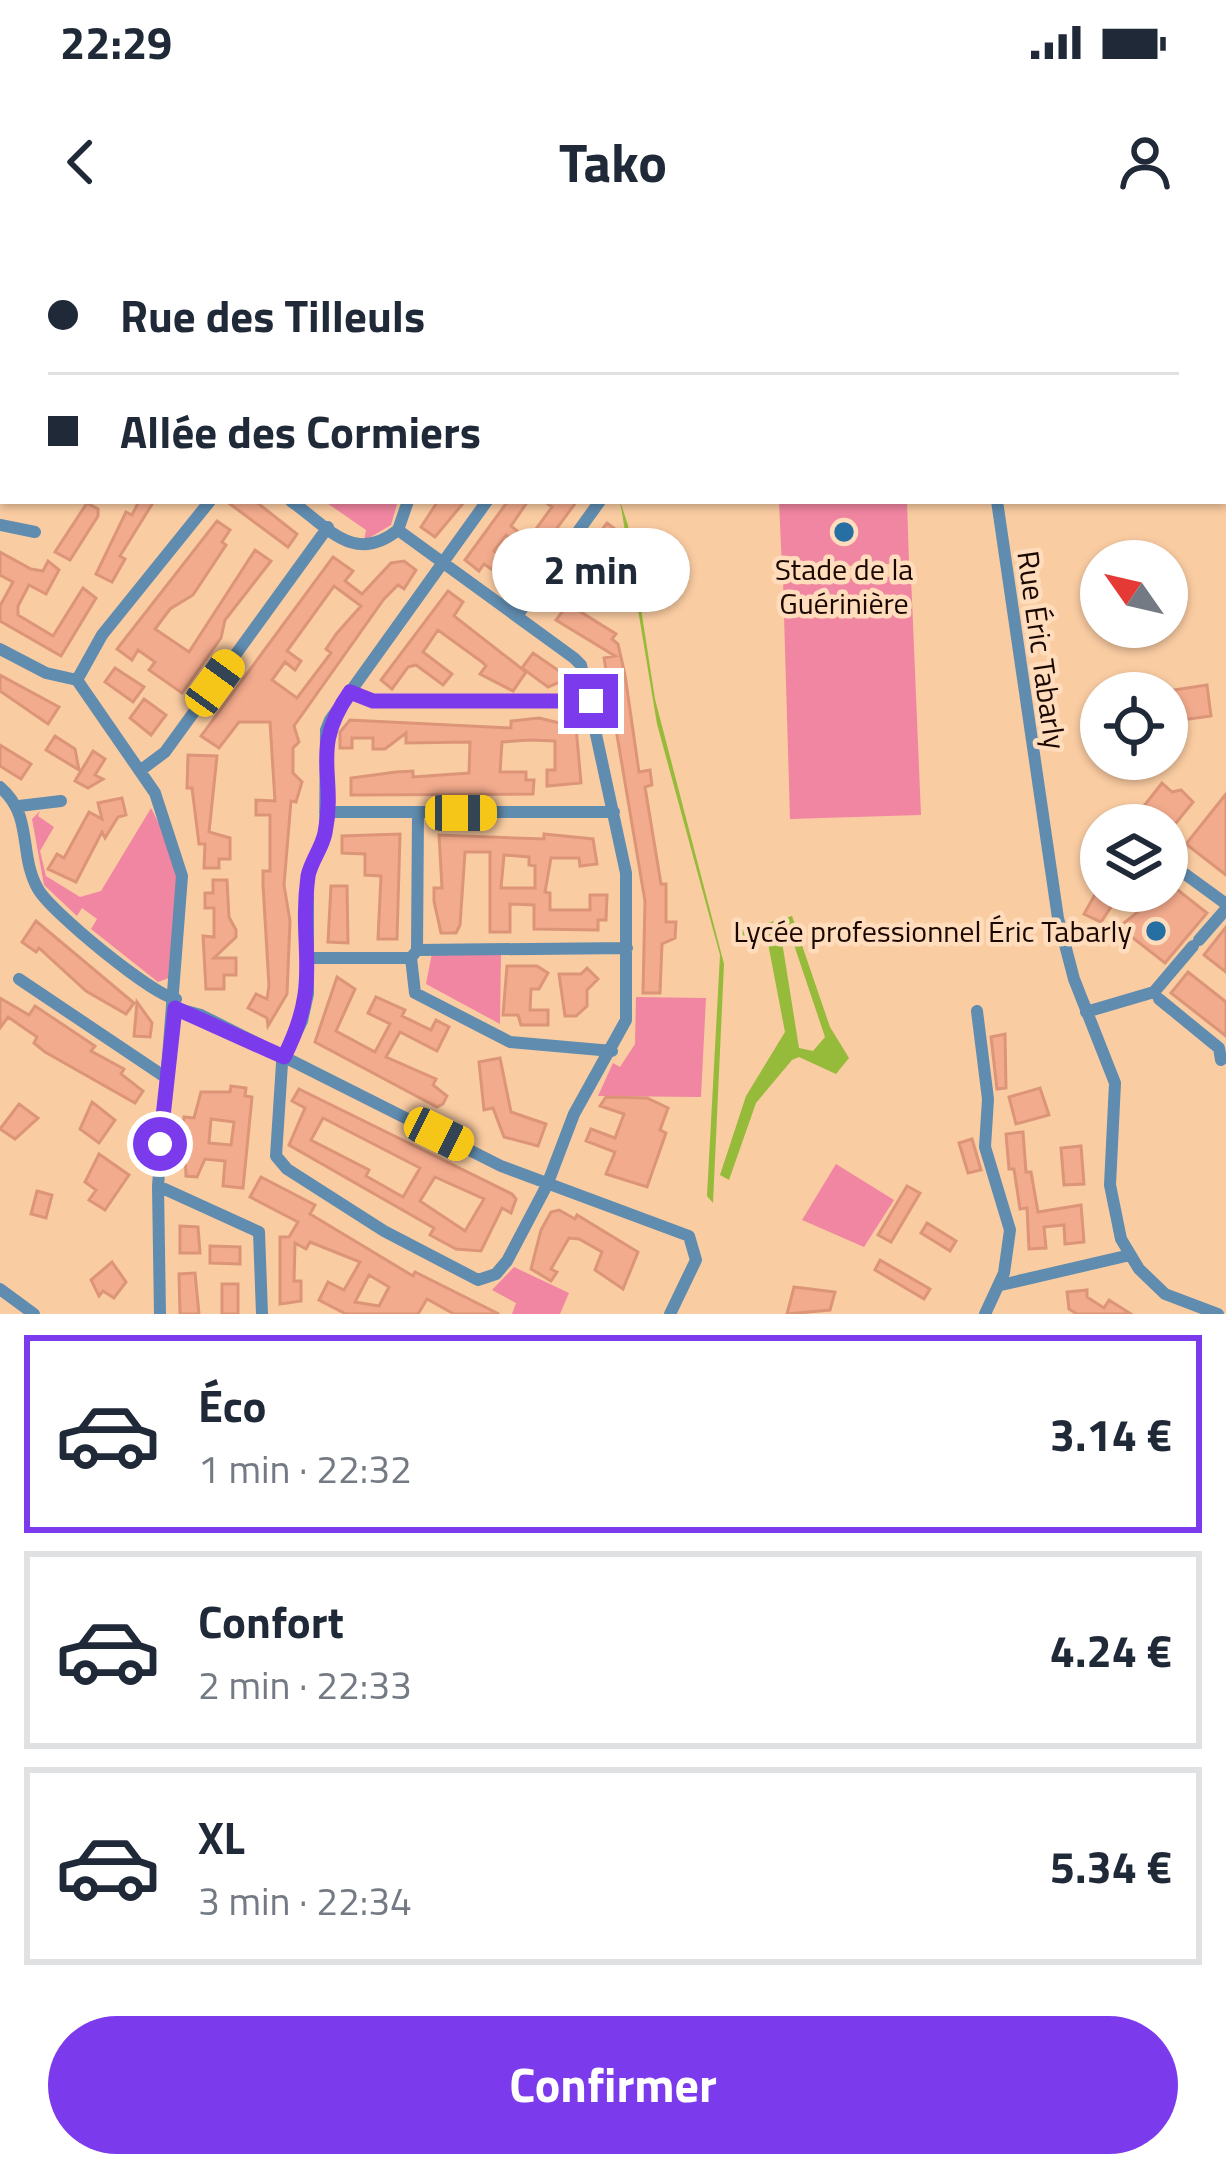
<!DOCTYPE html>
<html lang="fr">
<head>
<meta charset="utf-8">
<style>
  :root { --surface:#fff; --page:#f6f6f7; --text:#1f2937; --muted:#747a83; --line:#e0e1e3; --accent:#7c3aed }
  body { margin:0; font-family:"Titillium Web",sans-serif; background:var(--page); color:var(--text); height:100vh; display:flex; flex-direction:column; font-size:45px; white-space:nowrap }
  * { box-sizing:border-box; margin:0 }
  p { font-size:39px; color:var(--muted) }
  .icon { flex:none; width:66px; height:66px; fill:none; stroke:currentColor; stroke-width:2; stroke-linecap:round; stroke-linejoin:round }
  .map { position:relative; height:1074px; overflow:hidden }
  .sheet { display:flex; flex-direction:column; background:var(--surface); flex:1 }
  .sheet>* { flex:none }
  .top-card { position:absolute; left:0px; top:0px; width:1227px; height:264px; box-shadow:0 3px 9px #0004; display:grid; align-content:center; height:264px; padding:0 48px; background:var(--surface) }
  .needle { width:78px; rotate:304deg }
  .controls { position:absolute; left:1080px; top:300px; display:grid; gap:24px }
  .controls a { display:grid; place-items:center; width:108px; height:108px; border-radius:50%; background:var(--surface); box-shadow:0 3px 9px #0004; font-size:60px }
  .end { position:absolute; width:54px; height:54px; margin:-27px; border:15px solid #7c3aed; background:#fff; box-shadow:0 0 0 6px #fff }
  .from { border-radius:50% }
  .bubble { position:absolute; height:84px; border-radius:42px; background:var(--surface); box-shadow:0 3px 9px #0004; font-size:39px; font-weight:700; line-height:84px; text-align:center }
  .car { position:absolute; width:36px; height:72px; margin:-36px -18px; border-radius:15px; box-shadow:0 0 9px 3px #0007; background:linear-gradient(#f5c518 24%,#345 0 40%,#f5c518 0 76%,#345 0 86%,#f5c518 0) }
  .top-card b { display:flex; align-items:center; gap:42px; height:114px; font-size:45px }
  .top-card b+b { border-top:3px solid var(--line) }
  .top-card i { width:30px; height:30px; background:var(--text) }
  ul { padding:21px 0 0; list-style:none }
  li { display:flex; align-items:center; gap:36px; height:198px; margin:0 24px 18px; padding:0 24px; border:6px solid var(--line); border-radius:0px }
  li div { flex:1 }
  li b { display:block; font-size:45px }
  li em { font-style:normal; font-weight:700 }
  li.current { border-color:var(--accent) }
  li>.icon { width:108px; height:108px; stroke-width:1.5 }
  .action { display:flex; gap:24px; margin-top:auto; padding:24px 48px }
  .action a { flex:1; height:138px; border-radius:72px; background:var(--accent); color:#fff; font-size:48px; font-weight:700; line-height:138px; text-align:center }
  .status { display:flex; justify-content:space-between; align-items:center; height:84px; padding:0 60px; background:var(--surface); direction:ltr }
  .status svg { height:33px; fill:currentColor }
  header { display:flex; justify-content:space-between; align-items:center; height:156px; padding:0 48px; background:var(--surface); font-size:54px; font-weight:700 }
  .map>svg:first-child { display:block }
  .green { fill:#f186a2 }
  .water { fill:#96ba39; fill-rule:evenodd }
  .building { fill:#f3ab8d; stroke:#dc9578; stroke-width:3; fill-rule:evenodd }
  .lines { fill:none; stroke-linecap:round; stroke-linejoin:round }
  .minor { stroke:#608caf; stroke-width:12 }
  .route { stroke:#7c3aed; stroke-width:15 }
  .poi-dot { fill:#266fa3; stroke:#ffdcbc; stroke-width:4.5 }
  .labels { text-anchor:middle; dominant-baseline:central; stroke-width:9; stroke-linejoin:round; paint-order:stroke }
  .poi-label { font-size:30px; fill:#1a0700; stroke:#ffdcbc }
  .street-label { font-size:30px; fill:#1a0700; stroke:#ffdcbc }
</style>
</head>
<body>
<div class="status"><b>22:29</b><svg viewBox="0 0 49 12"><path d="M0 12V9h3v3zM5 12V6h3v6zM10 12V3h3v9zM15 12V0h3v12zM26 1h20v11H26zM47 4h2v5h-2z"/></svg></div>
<header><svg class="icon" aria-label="back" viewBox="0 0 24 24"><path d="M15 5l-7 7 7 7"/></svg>Tako<svg class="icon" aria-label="person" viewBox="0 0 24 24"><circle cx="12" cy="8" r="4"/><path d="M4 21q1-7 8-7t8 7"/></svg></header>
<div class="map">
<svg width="1226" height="1074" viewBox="0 0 1226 1074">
  <rect width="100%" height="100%" fill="#facca2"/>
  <path class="green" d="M324,261h69l4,3 -6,21 -27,16 2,-11z
    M779,261h128l2,62 -127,6z
    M911,336l10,239 -131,4 -7,-238z
    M151,568l21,41 6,40 -9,89 -11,4 -67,-53 6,-10 -15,-11 -5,8 -33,-31 -12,-66 8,-8 -2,5 16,11 -14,24 6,25 34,21 21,-6z
    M501,712l-1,72 -74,-40 6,-31z
    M636,757l70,1 -5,99 -103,-1 15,-33 7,4 15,-23z
    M836,924l58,36 -30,47 -62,-27z
    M514,1027l55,26 -9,21h-48l4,-11 -24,-13z"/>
  <path class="water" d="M620,261l8,24 27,174 69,265 -11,239 -6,-7 13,-241 -63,-231z
    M792,676l38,111 19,31 -13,16 -37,-17 -7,3 -36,43 -27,77 -9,-5 26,-79 39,-64 -19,-99 -29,6 -2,-7zM788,687l37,110 -12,14 -14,-3 -19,-119z"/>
  <path class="building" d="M139,261h15l-34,55 5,3 -13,23 -16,-8 30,-62 6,3z
    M226,261h29l42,33 -9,13z
    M438,261h27l-30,36 -14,-10z
    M508,261h20l-17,25 17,14 24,-33 -8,-6h33l-54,73 -14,-10 13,-17 -16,-12 -12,16 10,7 -10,13 -10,-7 -5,7 -14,-11z
    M87,263l11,6v7l-28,44 -15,-8z
    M217,281l13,9 -8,12 4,3 -33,50 -23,14 -15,20 34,23 66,-102 16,11 -46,59 -4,18 -39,55 -33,-23 6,-8 -17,-12 -6,10 -15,-11z
    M607,283l8,6 2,13 -9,1 -35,49 -13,-9z
    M0,312l31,17 12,2 5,-10 11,9 -13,24 -17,-9 -11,21v9l35,21 30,-48 13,10 -35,58 -61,-35v-15l13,-24 -13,-7z
    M333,317l20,14 -8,10 17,13 29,-31 13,-2 12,9 -12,19 -6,-4 -14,14 -90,127 5,16 -6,6v25l9,9 -6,20 -5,-1 -7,84 6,36 -3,73 -19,32 -1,-8 -19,-10 8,-14 11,5 2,-13 -6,-101v-14h7v-56h-14v-15l19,1 -5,-79h-31l-20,26 -18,-12zM334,346l27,20 -24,27 -11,16 5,4 -34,45 -25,-18 13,-18 10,8 6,-9 -14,-10z
    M448,351l15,11 -9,14 72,56 -13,19 -33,-17 6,-8 -4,-4 -44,-32 -15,22 29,22 -9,11 -27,-20 -8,2 -16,22 -11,-9z
    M568,364l48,30 -4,5 6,5 7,31 14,97 11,-2 2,15 -7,2 16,97h5v38h10l-1,16 -13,6 -2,49h-17l2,-92 -41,-243 11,-2 -59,-36z
    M533,413l32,22 -5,7 -12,5 -26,-19z
    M115,428l29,19 -11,15 -28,-20z
    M0,435l59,32 -11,17 -48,-33z
    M1207,445l4,31 -44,6v-31z
    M144,459l22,16 -15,20 -21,-17z
    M539,478l37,9 5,56 -34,3v-16h8v-29l-26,-1 -27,2 -2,30h26v8h8l-1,14 -182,1v-17l45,-6 17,-1v6l56,-4 1,-31 -64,1v-10l-21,16h-12v-11h-21v10h-12v-16l10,-12 161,8v-7z
    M55,496l20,13 4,21 -33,-20z
    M0,505l31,19 -10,15 -21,-13z
    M93,511l12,8 -10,16 8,4 -15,9 -13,-7z
    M188,515l29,1 -8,76 21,6v21h-11v9h-15l1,-24h-6l-7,-56h-5z
    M1162,543l10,9 9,-2 12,12 -26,32v-9h-38z
    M1226,554v81l-40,-31z
    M122,558l4,17 -8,2 -13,21 -3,-6 -26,50 -28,-13 9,-15 7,4 25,-46 13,7 -4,-16z
    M400,594l-3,105h-19l3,-63 -16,-1v-21l-23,-1v-17z
    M544,594l49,5 4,25 -17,2 -1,-8h-28l-6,34 5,1v17h40v-15h17l-1,25h-8v10l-64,-1v-24l-24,-1v28h-20v-80h-25l-5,73 -4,8h-15l-7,-32v-13h8l-3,-53 105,4zM504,615l25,2v8l6,1v22h-34z
    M213,640h14l2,37 7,13v7l-22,21h22v17h-12v14h-18l-3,-53 11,1v-29h-9v-15h8z
    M331,646h16l1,57 -20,-1z
    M1174,647l33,26 -42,50 -46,-36 20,-16 -20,-16 -18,27 -17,-8 13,-23h55l7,6z
    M36,681l98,82 -8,11 -40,-23 -47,-43 -3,4 -14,-10z
    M1226,687v45l-22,-17z
    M507,726h30l11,7 -9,16h-8l-1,21h18v15h-27l-3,-10h-15z
    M587,728l11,11 -11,11v16l-11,10h-11l-6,-42h22z
    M1188,732l38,30v34l-55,-43z
    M337,737l18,12 -19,42 39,21 15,-28 -22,-11 8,-16 29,13 -3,6 29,14 5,-10 13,7 -12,24 -37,-19 -14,25 50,22 -3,6 14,11 -4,8 -6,3 -122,-65z
    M0,758l29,17 6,-9 60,40 -4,5 33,18 -3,5 22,17 -8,12 -90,-51 -11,-9 3,-6 -29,-20 -8,11z
    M137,762l15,21 -2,14 -16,-1z
    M1005,794l1,54 -9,1 -6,-52z
    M500,818l11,54 35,12 -8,22 -34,-9 -11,-29 -9,2 -5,-48z
    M231,846l15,2 -1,8 7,1 -9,91 -20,-2 2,-25 -20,-2 -8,18 -11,-1 -1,-23h-5l4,-36 10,1 7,-26h29zM211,879l23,3 -3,23 -22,-2z
    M1040,848l9,27 -33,9 -7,-27z
    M299,849l213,105 4,5 -5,14 -9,-5 -21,43 -25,-2 -26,-14 4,-7 -145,-83 16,-37 -13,-7zM323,878l97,50 -17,29 -37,-21 3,-6 -58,-30zM435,937l49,22 -19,32 -45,-30z
    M606,857l41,1 21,10 -8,22 6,3 -19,54 -41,-13 9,-22 -29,-11 5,-12 24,9 9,-24 -24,-8z
    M92,862l23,18 -16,23 -19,-14z
    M19,864l19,14 -23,21 -15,-10z
    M1023,892l3,40h5l7,40 43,-7 3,37 -19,2 -1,-19 -20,2 2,21 -17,1 -2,-41 -7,1 -6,-40h-5l-3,-35z
    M972,899l9,31 -13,3 -9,-30z
    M1081,906l3,38 -20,1 -3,-37z
    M99,914l30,21 -24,35 -16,-10 7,-10 -11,-8z
    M261,937l54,28 -5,9 103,62 2,-4 84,42h-45l-27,-15 -9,15h-72l-27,-14 9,-18 16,8 16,-28 -50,-20 -4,7 -11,-6 -1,38h7v20l-21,3v-67h9l9,-15 -48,-25zM369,1035l20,12 -10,19 -24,-4z
    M907,946l13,7 -29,49 -13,-7z
    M37,951l15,4 -6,23 -15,-4z
    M559,970l16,9 2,-4 61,37 -15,37 -28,-19 7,-18 -23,-13 -10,-1 -18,31 6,3 -6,9 -20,-12 10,-39 10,-18z
    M927,983l29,18 -6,10 -29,-18z
    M180,986l18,1 2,26h-20z
    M210,1006l30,1v17l-30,-1z
    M880,1020l50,29 -6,10 -49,-29z
    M112,1022l14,20 -12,16 -11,-7 -4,5 -8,-16z
    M195,1033l4,41h-19l-1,-40z
    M222,1044h16v30h-16z
    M794,1047l41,5 -5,18 -43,4z
    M1087,1050v7l17,11 5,-8 22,14h-54l-8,-5 -2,-17z"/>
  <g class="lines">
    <path class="minor" d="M224,0l13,3
      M563,0l6,3
      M101,3l7,-3
      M389,3l2,-3
      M607,3v-3
      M930,3v-3
      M1133,3l14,-3
      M0,27l3,2
      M0,130l3,-5
      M0,146l3,2
      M291,261c38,27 63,64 107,29l10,-29
      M997,261l61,417 16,61 41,104 -5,102 11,54 18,30 26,25 53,20
      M0,285l35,7
      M398,290l176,128 7,7 45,208v147l-52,94 -27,71 -40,76 -11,13 -18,6 -94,-49 -97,-62 -11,-13 6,-93 20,-42 6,-27v-120l17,-41 1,-103 4,-10 157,-219
      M517,376l83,-115
      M0,409l46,24 31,7
      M77,440l78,113 27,83 -24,310 2,128
      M77,440l25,-45 108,-134
      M350,452l22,9h219
      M141,530l24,-18 163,-225
      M0,547c34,29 18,67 38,102 13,23 113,105 138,110
      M19,566l42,-5
      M325,572h289
      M1185,634l41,30
      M1199,700l27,-31
      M417,710l-6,8 4,35 95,49 102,9
      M417,710l210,-2
      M417,710l1,-137
      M308,718h103
      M19,739l149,100
      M1159,759l60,49 2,12
      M175,768l26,7 300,151 188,70 7,24 -26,54
      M977,771l11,88 -3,48 25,83 -6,43 -19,41
      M1086,772l68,-20 39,-46
      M158,946l101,46 3,82
      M1001,1045l129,-30
      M0,1049l34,25"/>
  </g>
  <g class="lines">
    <path class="route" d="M160,904l15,-136 109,49c39,-77 14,-106 24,-181 3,-15 14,-28 17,-43 12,-60 -16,-83 25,-141l23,9h218"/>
  </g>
  <g class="poi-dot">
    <circle cx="844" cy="292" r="12"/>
    <circle cx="1156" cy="691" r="12"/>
  </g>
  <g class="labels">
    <g class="poi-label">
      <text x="844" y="329">Stade de la<tspan x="844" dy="34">Guérinière</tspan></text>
      <text x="1132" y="691" text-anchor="end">Lycée professionnel Éric Tabarly</text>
    </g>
    <g class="street-label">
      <text transform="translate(1042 410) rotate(82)">Rue Éric Tabarly</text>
    </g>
  </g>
</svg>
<div class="controls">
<a><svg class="needle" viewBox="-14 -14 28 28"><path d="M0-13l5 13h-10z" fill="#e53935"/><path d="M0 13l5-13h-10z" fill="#747a83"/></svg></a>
<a><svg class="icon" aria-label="locate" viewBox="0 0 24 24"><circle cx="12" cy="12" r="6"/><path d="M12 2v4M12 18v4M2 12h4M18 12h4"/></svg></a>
<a><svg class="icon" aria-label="layers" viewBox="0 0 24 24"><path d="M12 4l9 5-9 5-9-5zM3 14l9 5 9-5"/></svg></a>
</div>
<i class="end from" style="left:160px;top:904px"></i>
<i class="end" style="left:591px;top:461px"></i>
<div class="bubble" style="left:492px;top:288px;width:198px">2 min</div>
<i class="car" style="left:215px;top:443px;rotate:36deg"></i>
<i class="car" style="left:461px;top:573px;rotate:90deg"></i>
<i class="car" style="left:439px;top:894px;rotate:116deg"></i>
<div class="top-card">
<b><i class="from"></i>Rue des Tilleuls</b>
<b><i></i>Allée des Cormiers</b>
</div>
</div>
<section class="sheet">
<ul>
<li class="current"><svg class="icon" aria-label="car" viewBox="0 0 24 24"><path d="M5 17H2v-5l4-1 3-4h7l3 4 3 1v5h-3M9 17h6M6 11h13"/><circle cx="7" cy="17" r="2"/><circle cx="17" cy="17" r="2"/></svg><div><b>Éco</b><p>1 min · 22:32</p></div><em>3.14 €</em></li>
<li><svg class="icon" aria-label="car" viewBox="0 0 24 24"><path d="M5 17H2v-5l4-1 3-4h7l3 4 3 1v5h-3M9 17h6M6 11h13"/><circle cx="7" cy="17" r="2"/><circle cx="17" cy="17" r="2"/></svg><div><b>Confort</b><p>2 min · 22:33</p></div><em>4.24 €</em></li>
<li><svg class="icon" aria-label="car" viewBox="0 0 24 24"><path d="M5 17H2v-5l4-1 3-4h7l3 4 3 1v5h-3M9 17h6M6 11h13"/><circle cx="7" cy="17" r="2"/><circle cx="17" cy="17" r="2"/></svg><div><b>XL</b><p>3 min · 22:34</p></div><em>5.34 €</em></li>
</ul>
<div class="action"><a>Confirmer</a></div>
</section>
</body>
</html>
